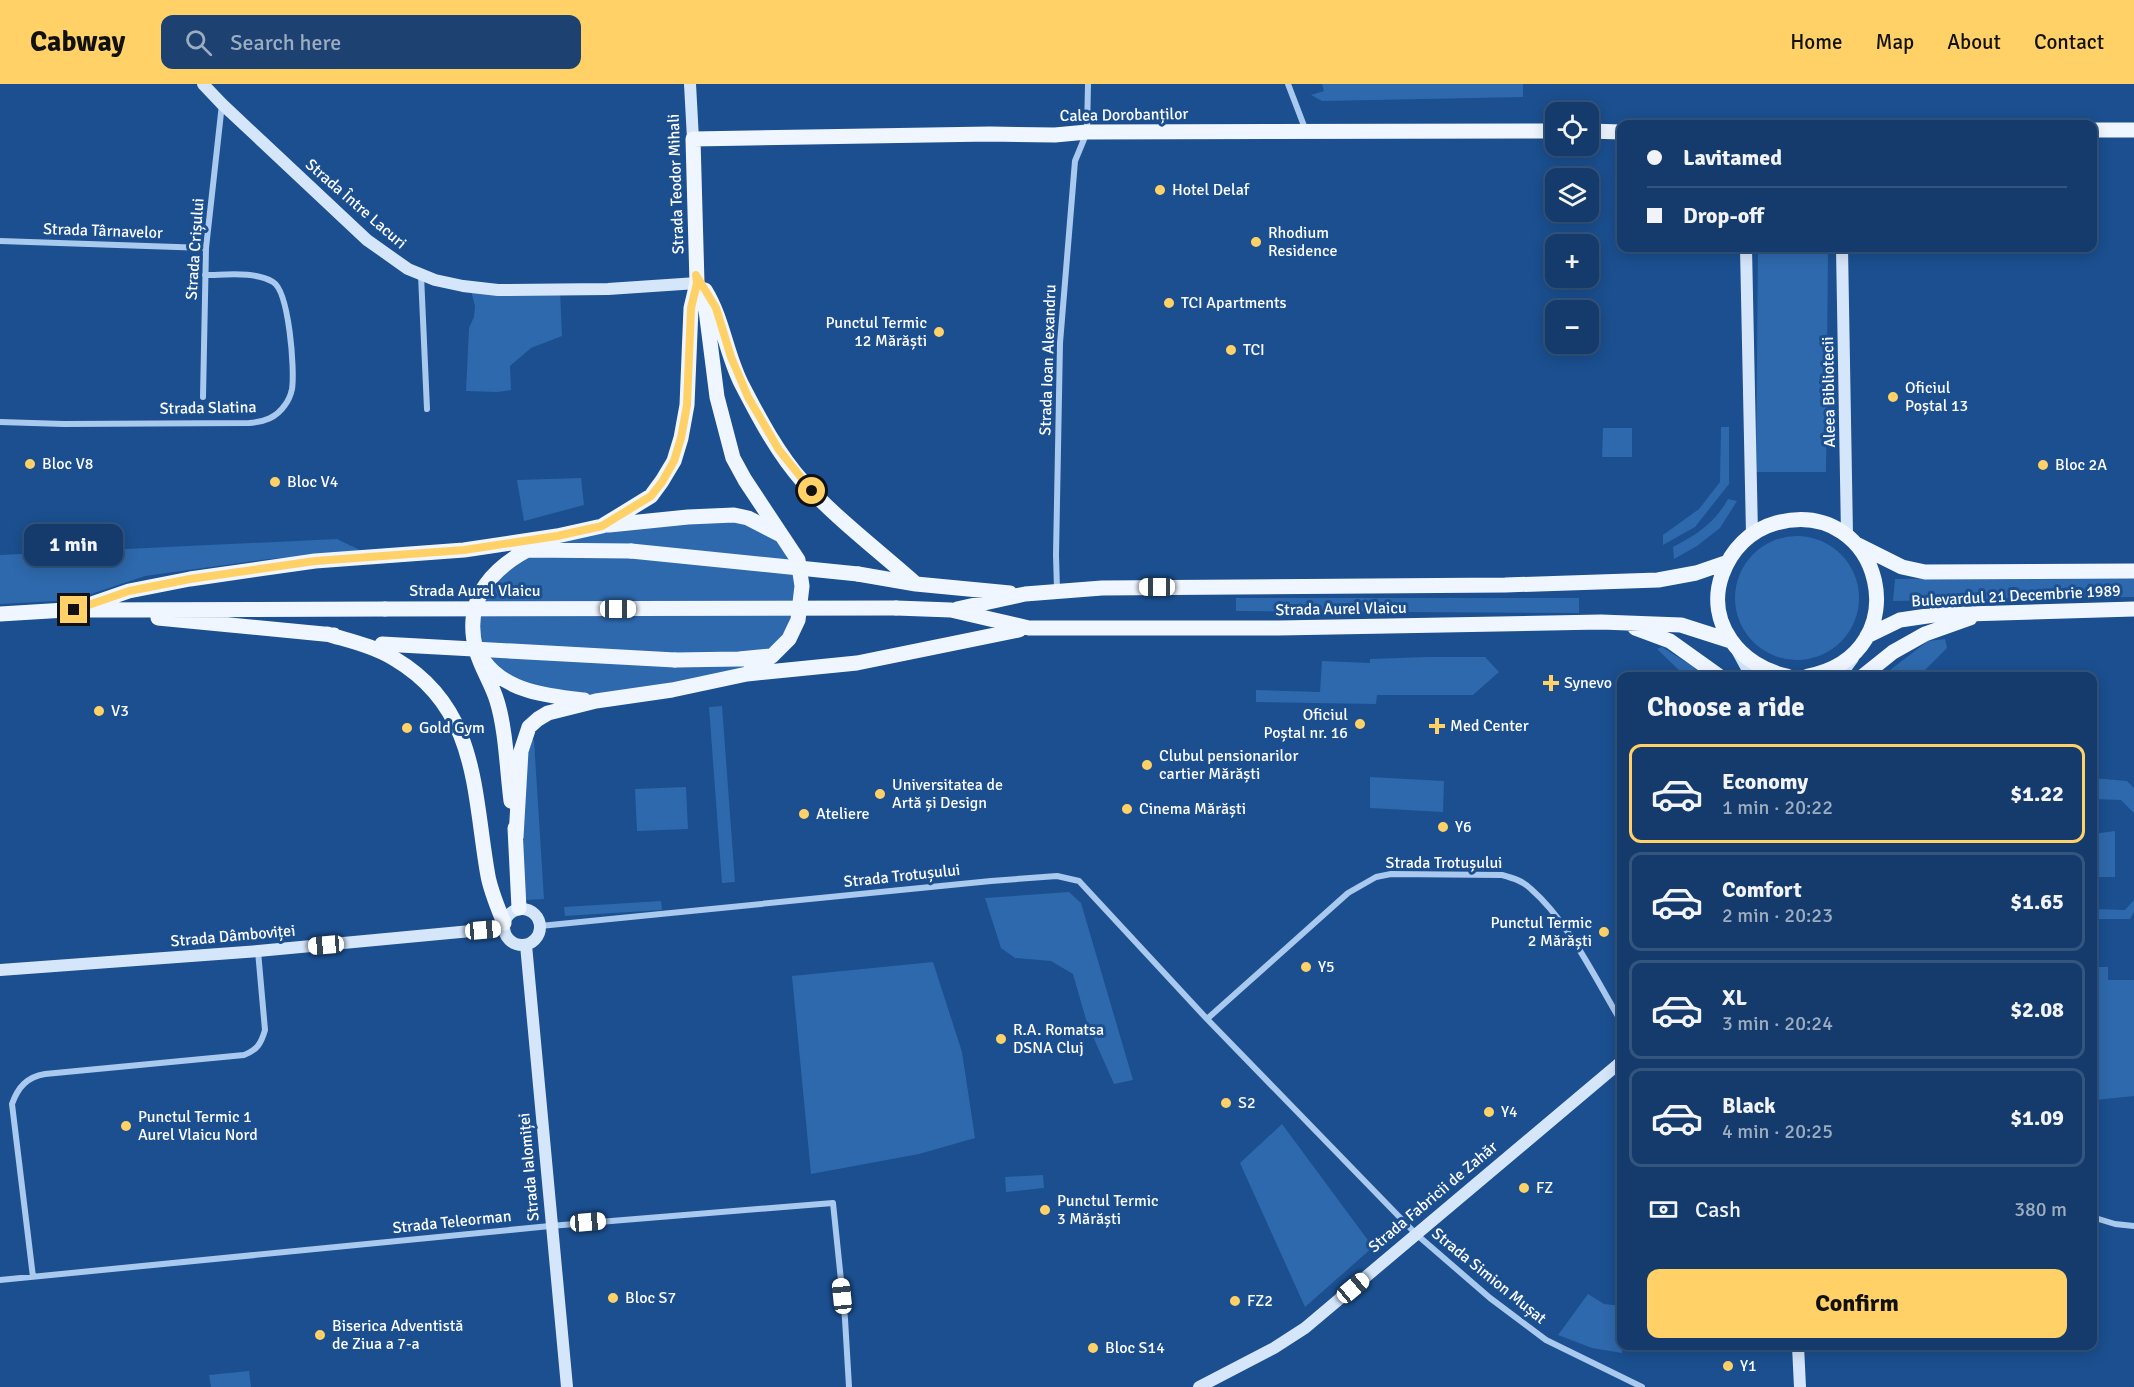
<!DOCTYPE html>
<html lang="en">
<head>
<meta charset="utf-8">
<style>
  :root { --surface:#143b6b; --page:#1d4271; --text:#f1f3f6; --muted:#9dadc1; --line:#33557e; --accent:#ffd166 }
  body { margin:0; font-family:Signika,sans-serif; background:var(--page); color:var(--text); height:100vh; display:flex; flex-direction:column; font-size:22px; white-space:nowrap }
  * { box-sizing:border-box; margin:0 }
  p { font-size:20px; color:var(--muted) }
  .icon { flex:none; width:33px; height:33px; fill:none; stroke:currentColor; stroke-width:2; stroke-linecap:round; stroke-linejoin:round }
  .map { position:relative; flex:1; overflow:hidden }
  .sheet { position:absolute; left:1617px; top:588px; width:480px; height:678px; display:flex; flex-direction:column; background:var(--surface); border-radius:12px; box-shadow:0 3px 15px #0003,0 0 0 2px var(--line) }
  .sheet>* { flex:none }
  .hud { position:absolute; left:1617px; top:36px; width:480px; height:132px; border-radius:12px; box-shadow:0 3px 15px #0003,0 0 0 2px var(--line); display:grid; align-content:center; height:132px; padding:0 30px; background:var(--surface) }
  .tools { position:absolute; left:1545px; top:18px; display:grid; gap:12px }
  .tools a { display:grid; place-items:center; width:54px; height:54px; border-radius:12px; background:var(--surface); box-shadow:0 3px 15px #0003,0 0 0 2px var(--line); font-size:30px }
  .end { position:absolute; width:27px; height:27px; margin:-14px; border:8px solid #ffd166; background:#111; box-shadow:0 0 0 3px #111 }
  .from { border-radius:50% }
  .bubble { position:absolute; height:42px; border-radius:12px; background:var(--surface); box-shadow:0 3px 15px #0003,0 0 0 2px var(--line); font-size:20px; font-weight:700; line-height:42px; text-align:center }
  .car { position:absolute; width:18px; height:36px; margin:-18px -9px; border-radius:8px; box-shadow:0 0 4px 2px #0007; background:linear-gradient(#fff 24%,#345 0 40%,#fff 0 76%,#345 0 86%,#fff 0) }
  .hud b { display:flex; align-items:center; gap:21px; height:57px; font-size:22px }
  .hud b+b { border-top:2px solid var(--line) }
  .hud i { width:15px; height:15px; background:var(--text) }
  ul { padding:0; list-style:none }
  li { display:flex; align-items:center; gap:18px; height:99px; margin:0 12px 9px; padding:0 18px; border:3px solid var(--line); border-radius:12px }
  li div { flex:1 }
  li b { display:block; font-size:22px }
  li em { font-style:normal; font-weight:700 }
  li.active { border-color:var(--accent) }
  li>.icon { width:54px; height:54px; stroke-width:1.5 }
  h2 { padding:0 30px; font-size:27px; line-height:72px }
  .pay { display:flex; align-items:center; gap:15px; height:66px; padding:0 30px; font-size:22px }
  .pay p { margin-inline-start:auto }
  .cta { display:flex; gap:12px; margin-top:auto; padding:12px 30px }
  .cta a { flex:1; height:69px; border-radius:12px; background:var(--accent); color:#111; font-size:24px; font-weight:700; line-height:69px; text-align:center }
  header { display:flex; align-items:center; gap:36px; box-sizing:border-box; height:84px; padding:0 30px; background:var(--accent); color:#111 }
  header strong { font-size:28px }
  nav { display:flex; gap:33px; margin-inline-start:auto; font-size:21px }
  .search { width:420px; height:54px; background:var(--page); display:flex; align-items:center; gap:15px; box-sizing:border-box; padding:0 21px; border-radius:12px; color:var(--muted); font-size:22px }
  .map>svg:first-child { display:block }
  .green { fill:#2e69ad }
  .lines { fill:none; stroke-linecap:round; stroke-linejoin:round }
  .street { stroke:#a9c9ee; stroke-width:6 }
  .secondary { stroke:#d6e6fa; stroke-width:12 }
  .primary { stroke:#f0f6ff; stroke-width:15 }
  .primary-bridge { stroke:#f0f6ff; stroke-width:15 }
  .route { stroke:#ffd166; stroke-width:8 }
  .poi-dot { fill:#ffd166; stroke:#1b4f8f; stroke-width:2 }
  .labels { text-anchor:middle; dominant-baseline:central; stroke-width:6; stroke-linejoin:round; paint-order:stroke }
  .street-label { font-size:16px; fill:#fff; stroke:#1b4f8f }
  .poi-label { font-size:16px; fill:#fff; stroke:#1b4f8f; text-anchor:start }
</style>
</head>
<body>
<header>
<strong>Cabway</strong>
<div class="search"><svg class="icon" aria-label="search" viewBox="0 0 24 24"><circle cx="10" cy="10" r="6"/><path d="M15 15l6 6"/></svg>Search here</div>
<nav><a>Home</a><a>Map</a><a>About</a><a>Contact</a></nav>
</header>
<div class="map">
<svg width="2134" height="1303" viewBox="0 0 2134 1303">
  <rect width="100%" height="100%" fill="#1b4f8f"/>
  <path class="green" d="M1322,0h201v13l-201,4 -11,-6 13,-4z
    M1758,164h70l-2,224h-70z
    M470,203l90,3 2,46 -31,12 -21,18 1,24 -14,2 -31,-1 3,-63 5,-11 1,-11z
    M1721,343h8v57l-34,43 -32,18v-10l36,-26 21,-27z
    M1603,344h29v29h-30z
    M581,394l3,27 -60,16 -7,-41z
    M1728,415l9,2 -17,27 -23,18 -23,13 -1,-12c23,-12 42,-24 55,-48z
    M729,436l28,7 24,14 15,31 -4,51 -9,13 -38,34 -148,27 -25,-2 -59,-17 -28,-22 -7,-24 3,-27 15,-28 60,-37 39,-9z
    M1735 514a62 62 0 1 1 124 0a62 62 0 1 1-124 0Z
    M337,455l25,12 -93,8 -124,17 -72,24 -73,4v-49z
    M2134,492v21l-241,4 2,-22z
    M1236,514h343v15l-343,-2z
    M1945,555l2,9 -28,28h-35l6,-6 38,-29z
    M1662,563l30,19 11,10h-18l-28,-27z
    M1428,573h57l14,15 -26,23h-96l-1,9 -120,-2v-12l64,2 2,-31 48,2v-4z
    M722,622l13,176 -13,1 -13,-176z
    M528,656h6l10,159 -19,1 -3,-60z
    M1370,693l74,4 -1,31 -73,-4z
    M2093,694l34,3 7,7v25l-13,-13 -28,-1z
    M686,703l2,42 -51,2 -2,-42z
    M2115,747v46h-22v-43z
    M1069,808l12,11 52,177 -19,4 -27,-61 -14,-49 -22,-13 -36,-3 -14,-10 -16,-50z
    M2134,816v12l-4,7h-37v-10l32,1z
    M661,817l1,9 -97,6 -1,-9z
    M933,878l29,90 13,86 -56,16 -108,20 -19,-198z
    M2092,883h16v13h26v116l-38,4z
    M1282,1040l91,123 -68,60 -65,-144z
    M1043,1091l1,13 -38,4 -1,-15z
    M1588,1210l16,10 17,2 1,47 -30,-5 -34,-13z
    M249,1287l2,16h-40l-2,-12z"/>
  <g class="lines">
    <path class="street" d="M1288,0l18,47
      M0,157l206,7
      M421,191l6,134
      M203,313l3,-149 16,-144
      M0,338l64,2 185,-1c15,-1 27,-5 36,-18 3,-4 6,-11 7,-16 3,-19 -3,-98 -19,-107 -18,-11 -47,-7 -68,-7
      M1057,506l-1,-35 4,-212 15,-182 12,-29 1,-48
      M540,842l451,-45 66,-5 22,5 128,138 209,215 74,64 56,42 96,47
      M1207,935l141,-126 28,-16 15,-3 111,1c11,3 21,6 29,14 38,33 65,91 91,134
      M2092,1133l23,7 19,2
      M33,1193l-21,-173c6,-17 15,-27 33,-30l199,-19c13,-5 17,-11 21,-25l-7,-79
      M0,1196l550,-54 283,-23 12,116 4,68"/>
    <path class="secondary" d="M203,0l19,20 145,136 41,29 27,11 28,6 35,4 110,-1 89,-6
      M690,0l3,55
      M1746,164l6,286
      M1842,164l5,287
      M1738,568l13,24
      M1840,592l13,-18
      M504 843a18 18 0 1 1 36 0a18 18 0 1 1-36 0Z
      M526,861l41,442
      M0,886l258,-19 245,-23
      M1798,1262l2,41
      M1199,1303l75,-39 31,-20 317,-267"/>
    <path class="primary" d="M2092,46h42
      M1588,47l34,1
      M697,199l9,27 11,87 16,61 12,22 53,80 4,26 -4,34 -9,19 -17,17 -24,17
      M705,206c18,29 21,63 36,93 18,35 37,71 63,100 34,37 75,68 112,101
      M609,441l79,-8 46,-2 14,3 33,17
      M1858,461l44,22 23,5 209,-1
      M529,466l102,1
      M858,490l58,10 94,9
      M896,524l55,2 78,18h250l322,-6 80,3 50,16
      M957,525l68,-15 77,-6 403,-3 153,-5 38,-7 32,-11
      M74,526l55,-19 61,-12 125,-18 149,-11 93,-14 45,-10 49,-30 11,-15 12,-20 7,-23 6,-33 4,-97 6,-25 -4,-144 297,-5 65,1 32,-3 469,-1
      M0,530l66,-4 319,-1
      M158,534l176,17
      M1635,544l35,13 49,35
      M327,550c23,7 47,12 68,25 84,50 78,133 93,217 3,16 10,32 16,47
      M1867,552l33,-16 34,-5 200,-6
      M675,576l64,-1 32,-3
      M484,577c22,31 65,35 100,39
      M1787,592c-46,-9 -82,-53 -65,-101 9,-25 28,-45 54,-52 107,-28 145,131 32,153
      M1863,592l30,-24 32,-18 45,-16
      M511,717c-4,-31 -5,-71 -14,-100 -5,-17 -16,-33 -21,-51 -14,-53 19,-86 64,-106
      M515,744l4,80
      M516,753l5,-86 8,-24 9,-8 10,-6 48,-12 76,-11 75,-16 110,-11 162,-33"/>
    <path class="primary-bridge" d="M631,467l227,23
      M385,525l511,-1
      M382,560l293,16"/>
  </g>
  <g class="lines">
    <path class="route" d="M74,526l55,-19 61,-12 125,-18 149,-11 93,-14 45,-10 49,-30 11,-14 12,-21 7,-23 6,-33 4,-97 6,-25 -1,-8 20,33 15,49 17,40 31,53 33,41"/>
  </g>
  <g class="poi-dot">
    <circle cx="1160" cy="106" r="6"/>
    <circle cx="1256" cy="158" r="6"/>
    <circle cx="1169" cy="219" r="6"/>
    <circle cx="939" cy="248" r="6"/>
    <circle cx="1231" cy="266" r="6"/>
    <circle cx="1893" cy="313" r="6"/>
    <circle cx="30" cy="380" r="6"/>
    <circle cx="2043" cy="381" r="6"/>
    <circle cx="275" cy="398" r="6"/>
    <path d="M1548 590h6v6h6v6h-6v6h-6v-6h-6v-6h6z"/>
    <circle cx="99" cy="627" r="6"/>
    <circle cx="1360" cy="640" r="6"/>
    <path d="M1434 633h6v6h6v6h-6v6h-6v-6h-6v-6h6z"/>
    <circle cx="407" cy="644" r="6"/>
    <circle cx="1147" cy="681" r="6"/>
    <circle cx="880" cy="710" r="6"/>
    <circle cx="1127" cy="725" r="6"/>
    <circle cx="804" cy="730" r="6"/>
    <circle cx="1443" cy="743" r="6"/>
    <circle cx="1604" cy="848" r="6"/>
    <circle cx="1306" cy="883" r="6"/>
    <circle cx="1001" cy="955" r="6"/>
    <circle cx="1226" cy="1019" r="6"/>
    <circle cx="1489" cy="1028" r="6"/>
    <circle cx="126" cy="1042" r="6"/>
    <circle cx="1524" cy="1104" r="6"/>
    <circle cx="1045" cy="1126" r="6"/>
    <circle cx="613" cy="1214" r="6"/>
    <circle cx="1235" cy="1217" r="6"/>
    <circle cx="320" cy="1251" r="6"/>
    <circle cx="1093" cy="1264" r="6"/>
    <circle cx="1728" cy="1282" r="6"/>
  </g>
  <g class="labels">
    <g class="street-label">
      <text transform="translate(1124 31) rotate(-1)">Calea Dorobanților</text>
      <text transform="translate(676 100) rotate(-92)">Strada Teodor Mihali</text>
      <text transform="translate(356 120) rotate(41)">Strada Între Lacuri</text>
      <text transform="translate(103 147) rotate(2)">Strada Târnavelor</text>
      <text transform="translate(195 165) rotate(-86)">Strada Crișului</text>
      <text transform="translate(1048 276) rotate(-88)">Strada Ioan Alexandru</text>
      <text transform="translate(1829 308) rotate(-91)">Aleea Bibliotecii</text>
      <text transform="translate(208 324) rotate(-1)">Strada Slatina</text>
      <text x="475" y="507">Strada Aurel Vlaicu</text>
      <text transform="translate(2016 512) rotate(-3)">Bulevardul 21 Decembrie 1989</text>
      <text transform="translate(1341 525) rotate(-1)">Strada Aurel Vlaicu</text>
      <text x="1444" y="779">Strada Trotușului</text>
      <text transform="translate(902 792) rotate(-6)">Strada Trotușului</text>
      <text transform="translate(233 852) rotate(-5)">Strada Dâmboviței</text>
      <text transform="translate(529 1083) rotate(-95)">Strada Ialomiței</text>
      <text transform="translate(1433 1113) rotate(-40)">Strada Fabricii de Zahăr</text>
      <text transform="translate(452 1138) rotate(-6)">Strada Teleorman</text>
      <text transform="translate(1489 1192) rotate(39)">Strada Simion Mușat</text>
    </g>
    <g class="poi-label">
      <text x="1172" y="106">Hotel Delaf</text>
      <text x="1268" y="149">Rhodium<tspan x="1268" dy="18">Residence</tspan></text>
      <text x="1181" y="219">TCI Apartments</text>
      <text x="927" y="239" text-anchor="end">Punctul Termic<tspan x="927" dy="18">12 Mărăști</tspan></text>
      <text x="1243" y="266">TCI</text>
      <text x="1905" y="304">Oficiul<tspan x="1905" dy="18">Poștal 13</tspan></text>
      <text x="42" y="380">Bloc V8</text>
      <text x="2055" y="381">Bloc 2A</text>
      <text x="287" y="398">Bloc V4</text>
      <text x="1564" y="599">Synevo</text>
      <text x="111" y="627">V3</text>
      <text x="1348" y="631" text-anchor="end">Oficiul<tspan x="1348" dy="18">Poștal nr. 16</tspan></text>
      <text x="1450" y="642">Med Center</text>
      <text x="419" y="644">Gold Gym</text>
      <text x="1159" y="672">Clubul pensionarilor<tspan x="1159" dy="18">cartier Mărăști</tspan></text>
      <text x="892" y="701">Universitatea de<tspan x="892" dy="18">Artă și Design</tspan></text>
      <text x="1139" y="725">Cinema Mărăști</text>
      <text x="816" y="730">Ateliere</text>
      <text x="1455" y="743">Y6</text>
      <text x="1592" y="839" text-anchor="end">Punctul Termic<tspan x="1592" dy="18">2 Mărăști</tspan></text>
      <text x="1318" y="883">Y5</text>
      <text x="1013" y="946">R.A. Romatsa<tspan x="1013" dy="18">DSNA Cluj</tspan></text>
      <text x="1238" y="1019">S2</text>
      <text x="1501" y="1028">Y4</text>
      <text x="138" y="1033">Punctul Termic 1<tspan x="138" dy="18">Aurel Vlaicu Nord</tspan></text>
      <text x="1536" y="1104">FZ</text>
      <text x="1057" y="1117">Punctul Termic<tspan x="1057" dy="18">3 Mărăști</tspan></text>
      <text x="625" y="1214">Bloc S7</text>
      <text x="1247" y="1217">FZ2</text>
      <text x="332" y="1242">Biserica Adventistă<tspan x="332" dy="18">de Ziua a 7-a</tspan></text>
      <text x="1105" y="1264">Bloc S14</text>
      <text x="1740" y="1282">Y1</text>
    </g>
  </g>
</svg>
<div class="tools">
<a><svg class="icon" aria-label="locate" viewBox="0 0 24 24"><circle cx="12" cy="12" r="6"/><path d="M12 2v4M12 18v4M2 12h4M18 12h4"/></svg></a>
<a><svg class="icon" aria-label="layers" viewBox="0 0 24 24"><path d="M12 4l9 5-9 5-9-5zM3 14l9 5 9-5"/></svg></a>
<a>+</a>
<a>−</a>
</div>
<i class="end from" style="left:812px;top:407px"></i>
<i class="end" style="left:74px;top:526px"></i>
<div class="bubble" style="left:24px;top:440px;width:99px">1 min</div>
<i class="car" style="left:1157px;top:503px;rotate:270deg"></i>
<i class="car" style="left:618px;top:525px;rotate:90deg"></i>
<i class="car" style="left:483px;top:846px;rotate:85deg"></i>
<i class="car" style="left:326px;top:861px;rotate:265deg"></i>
<i class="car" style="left:588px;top:1138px;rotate:85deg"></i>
<i class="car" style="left:1353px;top:1204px;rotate:50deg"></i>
<i class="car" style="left:842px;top:1212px;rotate:354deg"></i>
<div class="hud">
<b><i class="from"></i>Lavitamed</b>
<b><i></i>Drop-off</b>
</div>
<section class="sheet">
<h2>Choose a ride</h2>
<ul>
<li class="active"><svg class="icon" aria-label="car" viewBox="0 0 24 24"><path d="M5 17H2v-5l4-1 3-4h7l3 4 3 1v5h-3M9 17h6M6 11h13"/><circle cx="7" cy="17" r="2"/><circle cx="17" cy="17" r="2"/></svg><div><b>Economy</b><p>1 min · 20:22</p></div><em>$1.22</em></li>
<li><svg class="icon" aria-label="car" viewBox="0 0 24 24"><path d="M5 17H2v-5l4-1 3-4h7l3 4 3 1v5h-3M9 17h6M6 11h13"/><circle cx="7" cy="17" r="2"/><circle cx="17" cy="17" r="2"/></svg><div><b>Comfort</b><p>2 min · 20:23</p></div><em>$1.65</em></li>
<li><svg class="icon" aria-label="car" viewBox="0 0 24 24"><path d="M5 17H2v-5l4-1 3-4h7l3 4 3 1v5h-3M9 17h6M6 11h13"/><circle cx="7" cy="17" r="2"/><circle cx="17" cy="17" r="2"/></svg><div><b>XL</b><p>3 min · 20:24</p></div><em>$2.08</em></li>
<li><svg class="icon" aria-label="car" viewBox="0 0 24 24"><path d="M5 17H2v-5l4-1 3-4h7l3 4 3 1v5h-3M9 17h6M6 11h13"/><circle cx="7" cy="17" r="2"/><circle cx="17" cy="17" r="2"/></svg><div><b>Black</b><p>4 min · 20:25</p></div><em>$1.09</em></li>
</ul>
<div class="pay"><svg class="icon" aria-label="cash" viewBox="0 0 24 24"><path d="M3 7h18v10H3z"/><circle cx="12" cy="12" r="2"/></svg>Cash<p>380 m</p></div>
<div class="cta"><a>Confirm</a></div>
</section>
</div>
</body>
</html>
